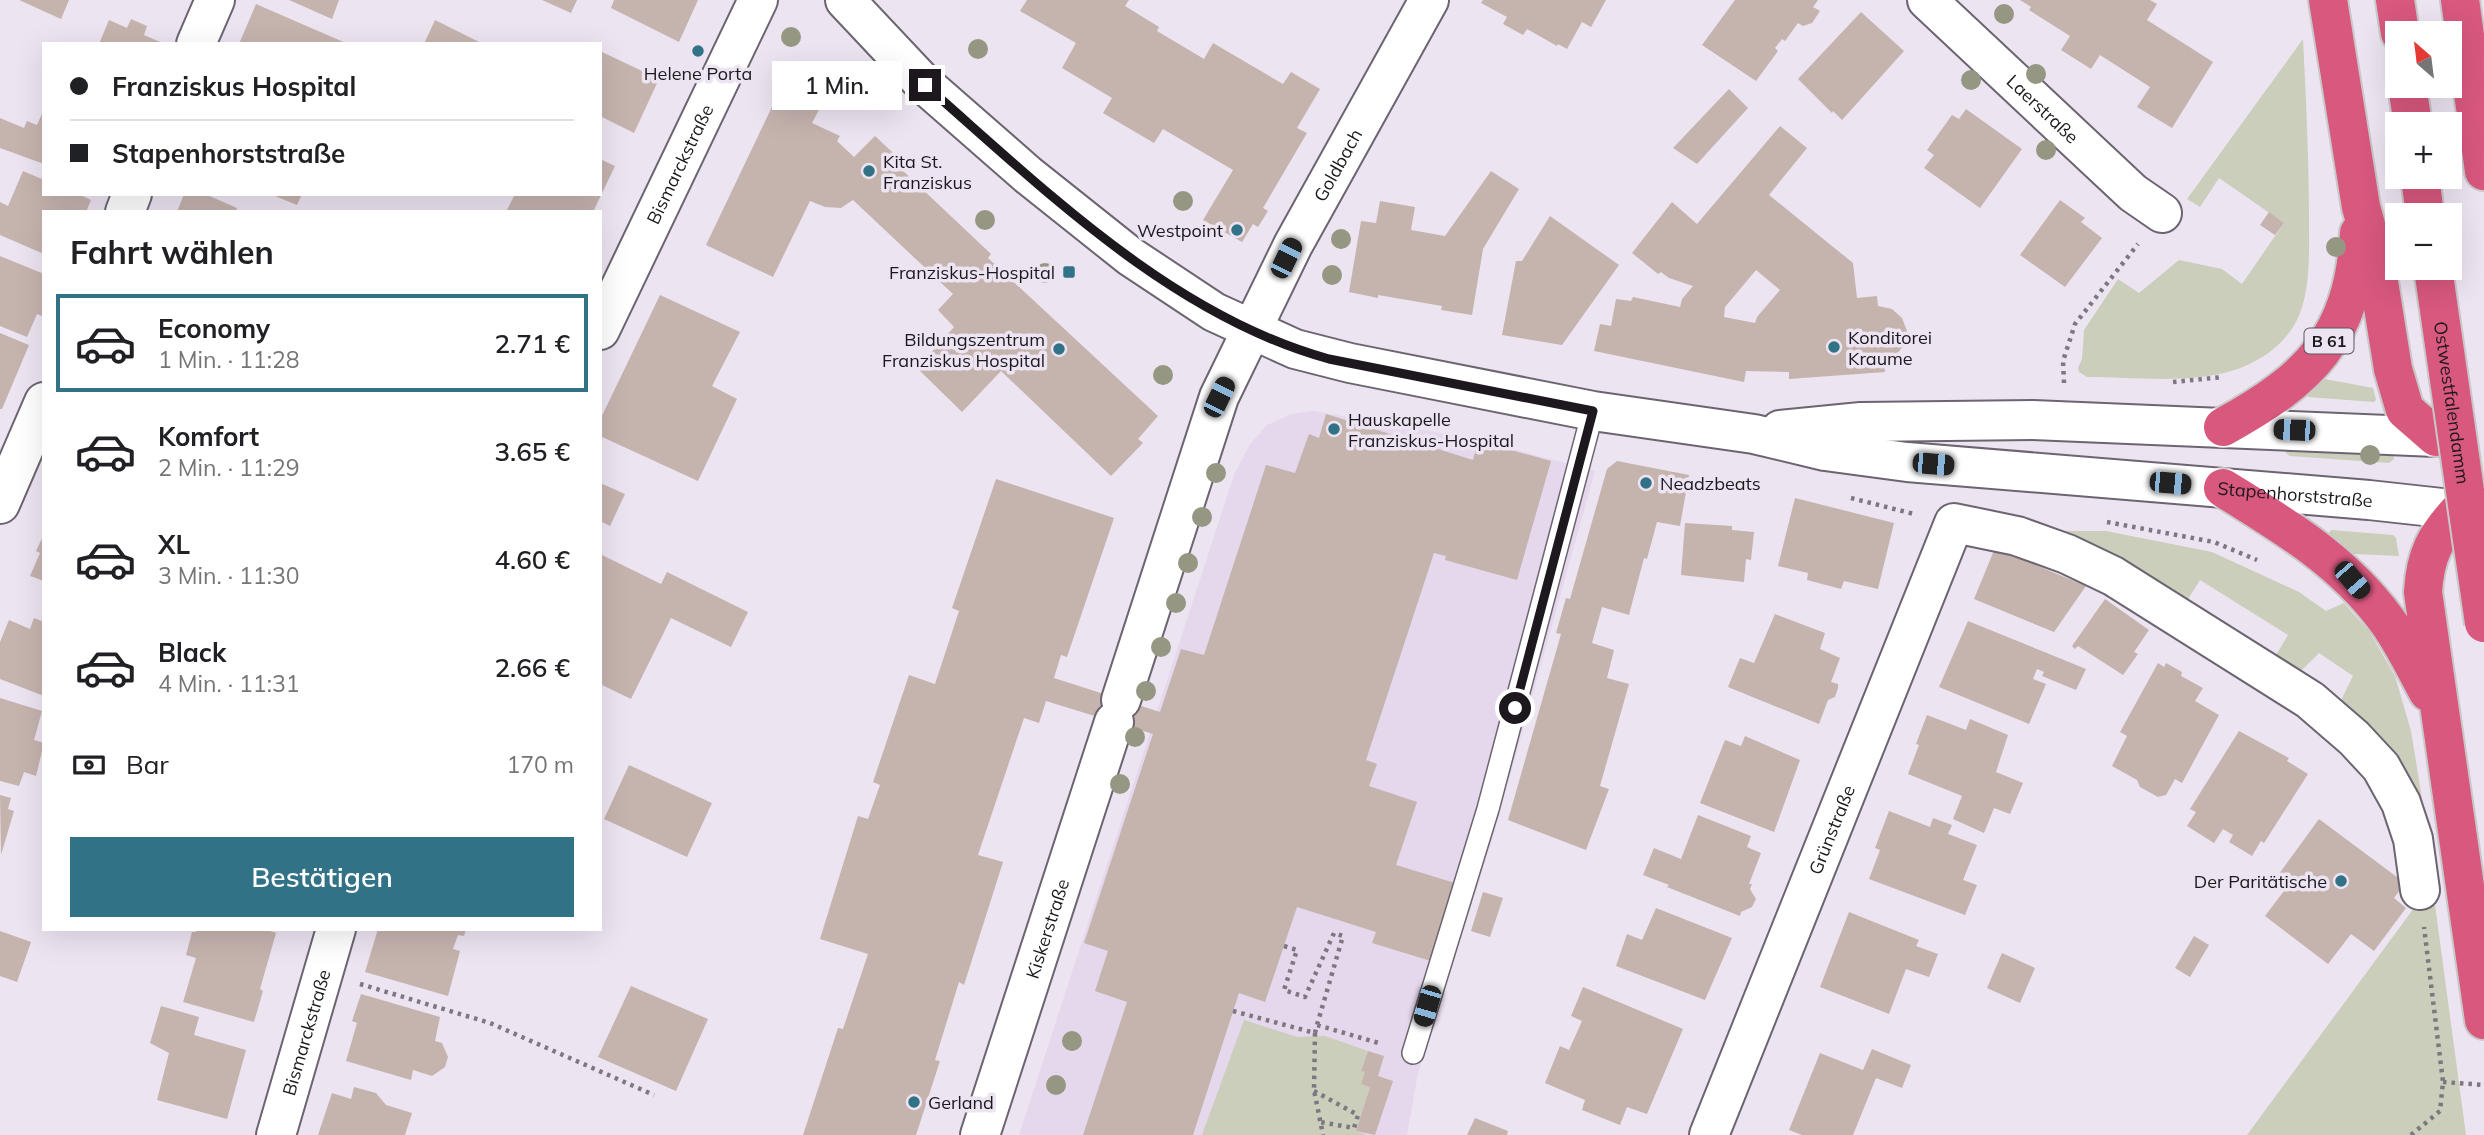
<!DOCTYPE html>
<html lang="de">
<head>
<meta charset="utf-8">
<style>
  :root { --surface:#fff; --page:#f2f2f2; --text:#202124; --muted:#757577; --line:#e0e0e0; --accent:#327286 }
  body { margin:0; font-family:Mulish,sans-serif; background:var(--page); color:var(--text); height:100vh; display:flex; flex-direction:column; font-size:26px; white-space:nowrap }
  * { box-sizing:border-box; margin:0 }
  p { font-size:23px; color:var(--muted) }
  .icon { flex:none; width:38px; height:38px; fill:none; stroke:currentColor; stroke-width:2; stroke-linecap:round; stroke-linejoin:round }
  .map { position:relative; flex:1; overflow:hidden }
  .details { position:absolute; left:42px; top:210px; width:560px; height:721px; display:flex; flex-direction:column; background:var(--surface); border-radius:0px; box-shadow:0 7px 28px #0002 }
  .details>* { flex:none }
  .hud { position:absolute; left:42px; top:42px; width:560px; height:154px; border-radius:0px; box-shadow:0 7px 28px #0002; display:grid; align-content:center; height:154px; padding:0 28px; background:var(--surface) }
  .needle { width:46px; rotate:332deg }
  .tools { position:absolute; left:2385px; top:21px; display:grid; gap:14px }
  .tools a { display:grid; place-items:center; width:77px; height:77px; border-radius:0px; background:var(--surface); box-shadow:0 7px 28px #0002; font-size:35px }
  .end { position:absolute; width:32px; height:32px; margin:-16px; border:9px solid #1c181d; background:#fff; box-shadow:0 0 0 4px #fff }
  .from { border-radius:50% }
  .bubble { position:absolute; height:49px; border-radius:0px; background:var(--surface); box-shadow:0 7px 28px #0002; font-size:23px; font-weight:600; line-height:49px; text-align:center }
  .car { position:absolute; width:21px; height:42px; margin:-21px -10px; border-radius:9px; box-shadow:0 0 5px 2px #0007; background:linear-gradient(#222 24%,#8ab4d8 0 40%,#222 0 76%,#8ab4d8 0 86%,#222 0) }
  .hud b { display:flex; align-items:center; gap:24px; height:66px; font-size:26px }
  .hud b+b { border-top:2px solid var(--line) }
  .hud i { width:18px; height:18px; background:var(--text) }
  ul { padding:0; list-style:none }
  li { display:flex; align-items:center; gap:21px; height:98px; margin:0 14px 10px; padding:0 14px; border:4px solid transparent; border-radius:0px }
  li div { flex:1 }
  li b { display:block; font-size:26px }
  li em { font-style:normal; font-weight:600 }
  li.current { border-color:var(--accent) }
  li>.icon { width:63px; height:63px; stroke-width:1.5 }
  h2 { padding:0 28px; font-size:32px; line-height:84px }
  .pay { display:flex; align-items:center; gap:18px; height:77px; padding:0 28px; font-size:26px }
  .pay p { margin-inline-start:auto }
  .cta { display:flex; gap:14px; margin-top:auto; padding:14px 28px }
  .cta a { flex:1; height:80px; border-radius:0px; background:var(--accent); color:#fff; font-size:28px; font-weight:600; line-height:80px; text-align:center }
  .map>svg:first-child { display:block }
  .built { fill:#e5d7ec }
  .green { fill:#cacebb }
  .building { fill:#c5b3ae; fill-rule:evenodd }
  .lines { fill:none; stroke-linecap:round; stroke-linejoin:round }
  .lane-casing { stroke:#6c6470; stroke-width:24 }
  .street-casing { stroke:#6c6470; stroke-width:42 }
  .secondary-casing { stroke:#6c6470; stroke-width:42 }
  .highway-casing { stroke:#c9c8c9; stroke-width:42 }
  .path { stroke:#7d7780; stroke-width:4.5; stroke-dasharray:3.5 5; stroke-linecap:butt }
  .lane { stroke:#fff; stroke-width:21 }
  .street { stroke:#fff; stroke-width:38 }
  .secondary { stroke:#fff; stroke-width:38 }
  .highway { stroke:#d8587e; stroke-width:38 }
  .highway-bridge-casing { stroke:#c9c8c9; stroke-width:42; stroke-linecap:butt }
  .highway-bridge { stroke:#d8587e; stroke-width:38 }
  .tree { fill:#969782 }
  .route { stroke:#1c181d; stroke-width:9 }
  .poi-dot { fill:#327286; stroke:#ede4f2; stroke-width:2.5 }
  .labels { text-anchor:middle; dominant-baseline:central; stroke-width:7; stroke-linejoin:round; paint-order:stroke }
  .shield { fill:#ede4f2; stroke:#5b555d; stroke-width:2 }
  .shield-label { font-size:16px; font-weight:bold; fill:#1c181d }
  .poi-label { font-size:18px; fill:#1c181d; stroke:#ede4f2; text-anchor:start }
  .street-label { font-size:18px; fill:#1c181d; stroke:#ede4f2 }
</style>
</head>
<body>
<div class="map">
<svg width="2484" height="1135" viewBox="0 0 2484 1135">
  <rect width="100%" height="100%" fill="#ede4f2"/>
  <path class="built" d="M1313,411l162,28 120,32 -102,366 -75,236 -11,62h-388l215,-660 16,-31 17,-19 25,-11z"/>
  <path class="green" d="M2303,39c3,60 6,121 6,181 0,32 2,71 -12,100 -13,26 -39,43 -66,51 -43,13 -99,6 -144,6l-8,-5 -1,-4 4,-9 2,-29 34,-51 21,14 40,-33 43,9 20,15 42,-61 -65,-45 -19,29 -13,-8z
    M2325,379l48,9 3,12 -2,2 -66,-5v-4z
    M2286,448l107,6 1,5 -5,4 -99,-7 -4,-3z
    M2331,530l62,5 3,3 3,18 -45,-2 -26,-20z
    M2055,531h51l106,21 87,40 27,19 18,-8 25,28 26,45 16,55 16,98 -85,-122v-9l11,-22 -34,-23 -21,21 -25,-14 15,-25 -88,-55 -15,24z
    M2435,905l31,230h-219l167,-227z
    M1244,1020l53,17 28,-1 43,15 -7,19 4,2 5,15 -14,44 11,4h-165z"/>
  <path class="building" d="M19,0h50l-8,19z
    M289,0h50l-7,19z
    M542,0h35l-6,13z
    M614,0h84l-19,42 -68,-34z
    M1027,0h102l-4,6 34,21 -2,4 47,28 9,-16 70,41 8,-12 29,17 -23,39 10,5 -44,75 5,3 -10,16 -5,-3 -11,18 -39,-22 30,-50 -70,-41 -9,14 -51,-30 9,-15 -50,-30 14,-25 -56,-32z
    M1483,0h123l-15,27 -9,-5 -15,27 -9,-5 -1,2 -30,-17 -4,6 -20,-11 4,-7 -26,-14z
    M1735,0h83l-5,7 7,4 -8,12 -9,3 -5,-3 -13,18 -3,-2 -7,9 3,3 -22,30 -54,-36z
    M2020,0h130l7,4 -10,16 66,42 -41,66 -35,-21 13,-20 -50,-32 -9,14 -30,-19 9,-14 -41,-26 2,-3z
    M256,4l92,40h-109z
    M1861,12l43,39 -62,69 -9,-9 -1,2 -34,-34z
    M131,19l16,7 -3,9 21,9h-66l10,-24 18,8z
    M435,20l48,24h-59z
    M600,51l59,28 -25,54 -34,-17z
    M781,88l40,18 -9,17 28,13 -3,5 17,16 21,-21 29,27 -4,5 91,86 -3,4 170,158 -20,23 5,4 -32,33 -110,-105 -39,41 -45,-44 37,-41 -16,-17 15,-16 -100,-94 -12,8 -16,-1 -15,-6 -37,76 -67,-32z
    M1729,89l19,19 -51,56 -24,-16z
    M44,109v55l-44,-16v-30l24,10 3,-7 10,4z
    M1966,109l56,40 -42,59 -56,-40 10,-13 -7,-5 25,-35 7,4z
    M1780,126l27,22 -38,47 84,68 4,35 20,-2 1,10 14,3 10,9 5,13 -2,13 -10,12 -11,4 1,12 -96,7v-7l-43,-1 -2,11 -150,-31 6,-27 11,2 5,-27 15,2 2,-4 47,10 2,-8 11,-13 -24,-8 -8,-6 -3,2 -26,-21 40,-51 25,22zM1756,270l24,20 -23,27 -2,6 -31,-6 1,-10z
    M600,159l15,7 -22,46h-87l9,-18h85z
    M23,171l21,9v14h34l13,6 -5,12h-42v42l-44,-19v-33l8,4z
    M1491,171l28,18 -36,60 -11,66 -31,-5 1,-4 -64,-11v3l-29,-6 12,-71 15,2 4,-22 35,6 -4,23 34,6z
    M184,194h21l32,14 -1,4h-59z
    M270,194h32l-5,11z
    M2060,200l25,18 -4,4 21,16 -37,49 -45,-32z
    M2269,212l15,11 -9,12 -15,-10z
    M1550,216l69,49 -57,80 -60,-10 14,-74h6z
    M0,256l44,18v43l-7,-3 -10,23 -27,-11z
    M660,295l80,37 -28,54 25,13 -39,82 -98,-45v-16z
    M0,333l29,12 -27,64h-2z
    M1326,414l147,46 5,-19 73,20 -34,119 -72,-20 1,-4 -12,-3 -68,207 11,4 -8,22 48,16 -21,63 59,18 -24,78 -59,-18 4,-11 -79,-25 -32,95 -26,-9 -46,142h-110l44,-133 -32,-11 13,-40 -24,-8 69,-209 -107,-33 -7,22 -15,-5 -46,137 25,7 -39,123 -5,-3 -24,78 5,1 -24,74h-113l35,-107 5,1 25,-75 -48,-15 38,-123 10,3 12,-34 -7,-3 36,-107 26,9 24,-73 -7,-3 44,-129 118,39 -47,139 -6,-2 -7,23 106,34 21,-63 23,6 62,-190 29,8 14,-39 10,4z
    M1617,461l72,14 -9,51 -23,-4 -10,37 -3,-1 -15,57 -27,-8 -10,36 22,7 -7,28 22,6 -29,102 9,3 -23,61 -78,-30 53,-186 -5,-1 10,-35 4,1 37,-130z
    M600,483l25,11 -15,32 -10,-5z
    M1795,498l99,25 -16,66 -34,-8 -3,8 -34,-9 1,-7 -30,-7z
    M1685,523l47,3v4l22,2 -3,28 -5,-1 -2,23 -63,-7z
    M44,534v47l-14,-5 10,-23 -4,-2z
    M1995,548l91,38 -32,46 -80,-33z
    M602,555l59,29 6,-12 81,40 -17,35 -60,-29 -40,81 -31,-15z
    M2105,599l44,31 -15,22 4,2 -15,21 -45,-29 -3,3 -3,-3z
    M1775,614l50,19 -5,16 20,9 -9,24 7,2v4l-3,9 -7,3 -9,24 -91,-37 12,-29 14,5z
    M34,618l10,4v74l-44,-17v-37l9,-22 21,9z
    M1968,621l118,48 -10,21 -34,-14 2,-4 -7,-3 -4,10 13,5 -17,40 -90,-37z
    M2158,663l6,4 2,-4 16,9 -1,4 22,12 -8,13 24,14 -37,68 -7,-4 -9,16 -8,2 -18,-10 -3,-7 -25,-14 15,-30 -7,-4z
    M0,698l42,13 -8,29 10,3 -8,33 -12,-4 -5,14 -19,-5z
    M1927,715l39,15 4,-11 38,16 -12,37 27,11 -13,31 -16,-6 -10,25 -31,-14 9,-23 -54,-22 11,-29 -3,-1z
    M2239,731l50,27 -2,3 21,13 -44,69 -3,-2 -9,15 -23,-14 4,-7 -10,-6 -9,14 -27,-17 9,-14 -6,-3z
    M1745,736l55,24 -26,72 -74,-29 25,-63 16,6z
    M629,765l83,38 -25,54 -83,-38z
    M0,795l11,3 -3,11 6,2 -13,44z
    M1889,811l41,16 3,-9 19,7 -4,9 29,11 -14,35 14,5 -12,30 -96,-36 11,-29 -5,-2z
    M1698,815l53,21 -4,11 14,6 -12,31h3l-2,5 6,10 -4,8 -11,5 -1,4 -73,-29 2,-2 -26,-10 11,-27 27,11z
    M2319,819l86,64 -11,15 12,10 -32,43 -23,-17 -23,30 -63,-48 22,-29 -11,-9z
    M1483,892l20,6 -13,39 -19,-6z
    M1656,908l76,30 -27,62 -89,-34 11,-32 15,6z
    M1849,912l70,28 -3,6 22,8 -9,23 -23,-8 -17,45 -69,-27z
    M197,929h67l12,4 -16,56 3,2 -9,31 -71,-20 13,-44 -10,-3 6,-23h4z
    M378,929h88l-2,7 -6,-1 -5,14 7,2 -12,45 -83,-24z
    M0,931l31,11 -14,40 -17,-6z
    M2194,936l15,9 -19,32 -15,-9z
    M2002,953l33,15 -15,35 -33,-15z
    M631,986l77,33 -32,72 -78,-34z
    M1583,987l100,42 -36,85 -20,-7 -7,18 -38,-15 3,-10 -40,-17 15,-37 9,4 13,-29 -11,-5z
    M361,994l79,23 -5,24 7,2 6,14 -3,10 -13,9 -19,-6 -2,10 -65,-19 11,-38 -5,-2z
    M161,1006l38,11 -5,18 52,15 -19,69 -70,-19 12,-47 -19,-10z
    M1872,1049l39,16 -9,23 -26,-10 -23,57h-51l-13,-5 31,-77 43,17z
    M1368,1051l16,5 -6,20 15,5 -18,54 -19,-4 14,-44 -9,-3 4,-12 -4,-1z
    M354,1087l22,6 10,12 26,8 -7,22h-87l14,-42 19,6z
    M1475,1118l33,13 -1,4h-40z"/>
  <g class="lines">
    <defs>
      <path id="lane" d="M1413,1053l75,-244 105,-398"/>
      <g id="street">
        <path id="s1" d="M1927,0l206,193 29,20"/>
        <path d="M196,44l19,-44"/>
        <path d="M125,212l7,-18"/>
        <path id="s2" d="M600,330l158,-330"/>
        <path d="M0,504l44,-102"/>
        <path id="s3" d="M1121,700l98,-303 74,-152 136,-245"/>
        <path id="s4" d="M276,1135l60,-206"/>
        <path id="s5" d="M980,1135l134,-413"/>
        <path id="s6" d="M1709,1135l245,-612 63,13 50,18 46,22 197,124 44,38 27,29 20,36 12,36 7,51"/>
      </g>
      <g id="secondary">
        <path id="s7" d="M845,0l79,84 104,91 103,82 83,55 81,37 55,14 243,48 161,23 71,17 82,11 462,38 91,10"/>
        <path d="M1780,430l81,-8 172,-2 403,17"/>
      </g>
      <path id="highway" d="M2328,0l33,207 14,50 18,112 12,41 31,27
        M2395,0l5,33
        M2460,0l24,171
        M2407,86l6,38
        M2420,177l5,38
        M2223,427c87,-48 130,-89 136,-194
        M2223,488c60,37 119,72 162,130 17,22 29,49 43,74
        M2460,510c-25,26 -35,46 -37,82l61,428"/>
    </defs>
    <use href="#lane" class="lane-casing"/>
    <use href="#street" class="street-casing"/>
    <use href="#secondary" class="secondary-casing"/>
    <use href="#highway" class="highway-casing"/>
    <path class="path" d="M2173,382l50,-5
      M2064,383l-1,-22 12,-37 63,-80
      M1851,498l63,16
      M2107,522l107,20 43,18
      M1284,946l13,4 -13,40 21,7 29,-64 9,3 -26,89
      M360,984l130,39 164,72
      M1233,1011l82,22 -1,57 9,45
      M1315,1033l2,-8 65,19
      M2443,1082l41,3
      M1314,1091l44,24 -4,13 -34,-6
      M2411,1135l29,-24 3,-29 -19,-155"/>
    <use href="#lane" class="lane"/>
    <use href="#street" class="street"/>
    <use href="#secondary" class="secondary"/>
    <use href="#highway" class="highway"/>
    <defs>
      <g id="highway-bridge">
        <path id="s8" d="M2433,268l51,355"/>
      </g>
    </defs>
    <use href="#highway-bridge" class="highway-bridge-casing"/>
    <use href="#highway-bridge" class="highway-bridge"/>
  </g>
  <g class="tree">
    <circle cx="2004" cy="14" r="10"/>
    <circle cx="791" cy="37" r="10"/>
    <circle cx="978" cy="49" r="10"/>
    <circle cx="2036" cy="74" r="10"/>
    <circle cx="1971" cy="80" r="10"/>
    <circle cx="2046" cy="150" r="10"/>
    <circle cx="1183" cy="201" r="10"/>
    <circle cx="985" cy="220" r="10"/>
    <circle cx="1341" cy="239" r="10"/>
    <circle cx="2336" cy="247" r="10"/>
    <circle cx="1045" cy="273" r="10"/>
    <circle cx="1332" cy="275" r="10"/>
    <circle cx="1163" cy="375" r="10"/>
    <circle cx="2370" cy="455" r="10"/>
    <circle cx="1216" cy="473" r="10"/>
    <circle cx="1202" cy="517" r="10"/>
    <circle cx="1188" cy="563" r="10"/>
    <circle cx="1176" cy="603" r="10"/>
    <circle cx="1161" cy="647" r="10"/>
    <circle cx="1146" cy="691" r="10"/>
    <circle cx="1135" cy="737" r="10"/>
    <circle cx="1120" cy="784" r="10"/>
    <circle cx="1072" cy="1041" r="10"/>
    <circle cx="1056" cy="1085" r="10"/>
  </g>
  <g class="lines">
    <path class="route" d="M925,85c119,104 247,231 404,274l264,52 -78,297"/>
  </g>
  <g class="poi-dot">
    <circle cx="698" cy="51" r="7"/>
    <circle cx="869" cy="171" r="7"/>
    <circle cx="1237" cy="230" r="7"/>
    <rect x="1062" y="265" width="14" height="14" rx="3.5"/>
    <circle cx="1834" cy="347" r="7"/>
    <circle cx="1059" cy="349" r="7"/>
    <circle cx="1334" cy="429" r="7"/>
    <circle cx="1646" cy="483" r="7"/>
    <circle cx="2341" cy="881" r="7"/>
    <circle cx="914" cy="1102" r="7"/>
  </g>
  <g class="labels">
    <rect class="shield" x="2304.5" y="328.5" width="49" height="25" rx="5"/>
    <g class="shield-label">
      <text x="2329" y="341">B 61</text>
    </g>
    <g class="poi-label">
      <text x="698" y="73" text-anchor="middle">Helene Porta</text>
      <text x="883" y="161">Kita St.<tspan x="883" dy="21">Franziskus</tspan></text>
      <text x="1223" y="230" text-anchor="end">Westpoint</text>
      <text x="1055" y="272" text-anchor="end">Franziskus-Hospital</text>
      <text x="1848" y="337">Konditorei<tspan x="1848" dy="21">Kraume</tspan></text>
      <text x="1045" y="339" text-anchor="end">Bildungszentrum<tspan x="1045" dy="21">Franziskus Hospital</tspan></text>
      <text x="1348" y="419">Hauskapelle<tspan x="1348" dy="21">Franziskus-Hospital</tspan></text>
      <text x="1660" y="483">Neadzbeats</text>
      <text x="2327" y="881" text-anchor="end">Der Paritätische</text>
      <text x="928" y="1102">Gerland</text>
    </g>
    <g class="street-label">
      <text stroke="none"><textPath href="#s1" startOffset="159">Laerstraße</textPath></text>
      <text stroke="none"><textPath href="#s3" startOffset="579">Goldbach</textPath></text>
      <text stroke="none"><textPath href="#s2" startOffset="184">Bismarckstraße</textPath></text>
      <text stroke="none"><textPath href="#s8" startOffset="136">Ostwestfalendamm</textPath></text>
      <text stroke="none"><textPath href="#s7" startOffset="1586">Stapenhorststraße</textPath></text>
      <text stroke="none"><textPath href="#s6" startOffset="329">Grünstraße</textPath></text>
      <text stroke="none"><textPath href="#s5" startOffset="217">Kiskerstraße</textPath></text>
      <text stroke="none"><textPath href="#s4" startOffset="107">Bismarckstraße</textPath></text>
    </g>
  </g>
</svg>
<div class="tools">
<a><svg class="needle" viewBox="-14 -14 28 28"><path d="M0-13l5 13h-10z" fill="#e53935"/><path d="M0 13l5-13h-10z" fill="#757577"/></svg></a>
<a>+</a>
<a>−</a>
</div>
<i class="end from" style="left:1515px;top:708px"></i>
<i class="end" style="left:925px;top:85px"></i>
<div class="bubble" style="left:772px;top:61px;width:130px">1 Min.</div>
<i class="car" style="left:1286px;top:258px;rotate:26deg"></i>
<i class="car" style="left:1219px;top:397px;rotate:26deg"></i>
<i class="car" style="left:2294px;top:430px;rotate:272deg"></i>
<i class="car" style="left:1933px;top:464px;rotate:95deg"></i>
<i class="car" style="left:2170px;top:483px;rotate:95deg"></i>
<i class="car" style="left:2352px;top:580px;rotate:139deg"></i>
<i class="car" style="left:1427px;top:1006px;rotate:196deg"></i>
<div class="hud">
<b><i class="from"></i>Franziskus Hospital</b>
<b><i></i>Stapenhorststraße</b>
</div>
<section class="details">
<h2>Fahrt wählen</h2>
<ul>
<li class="current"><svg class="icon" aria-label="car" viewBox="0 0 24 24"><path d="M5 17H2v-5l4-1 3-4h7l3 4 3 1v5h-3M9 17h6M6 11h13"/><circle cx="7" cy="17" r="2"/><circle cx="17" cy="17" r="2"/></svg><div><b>Economy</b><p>1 Min. · 11:28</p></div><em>2.71 €</em></li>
<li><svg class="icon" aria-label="car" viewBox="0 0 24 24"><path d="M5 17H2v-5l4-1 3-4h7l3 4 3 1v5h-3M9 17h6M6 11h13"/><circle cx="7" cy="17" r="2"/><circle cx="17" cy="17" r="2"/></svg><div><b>Komfort</b><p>2 Min. · 11:29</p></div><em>3.65 €</em></li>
<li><svg class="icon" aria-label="car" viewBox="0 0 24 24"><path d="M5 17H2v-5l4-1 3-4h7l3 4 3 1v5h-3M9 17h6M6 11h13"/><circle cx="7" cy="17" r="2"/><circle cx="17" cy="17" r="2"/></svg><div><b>XL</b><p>3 Min. · 11:30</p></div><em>4.60 €</em></li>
<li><svg class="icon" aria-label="car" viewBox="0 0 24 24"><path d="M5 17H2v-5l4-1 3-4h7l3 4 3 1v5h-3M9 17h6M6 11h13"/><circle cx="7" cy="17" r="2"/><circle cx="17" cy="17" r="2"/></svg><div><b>Black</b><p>4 Min. · 11:31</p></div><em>2.66 €</em></li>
</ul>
<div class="pay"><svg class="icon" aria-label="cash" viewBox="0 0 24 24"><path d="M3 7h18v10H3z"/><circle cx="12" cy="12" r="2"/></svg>Bar<p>170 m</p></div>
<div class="cta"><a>Bestätigen</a></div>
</section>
</div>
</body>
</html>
